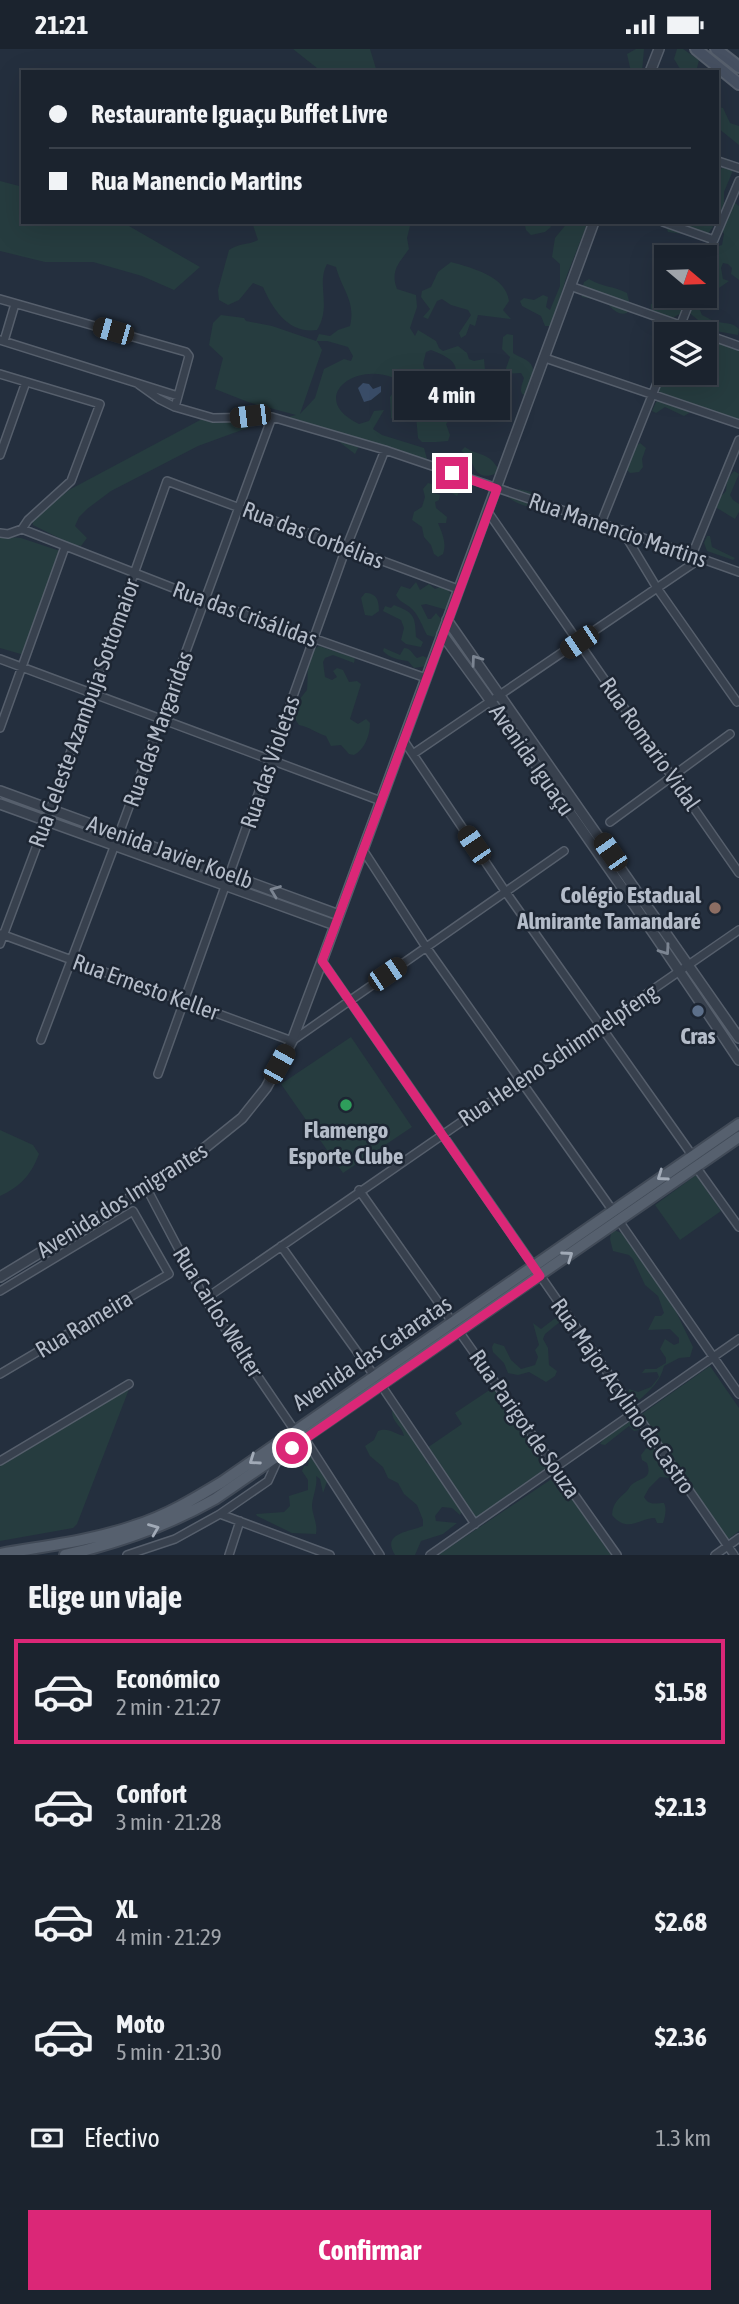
<!DOCTYPE html>
<html lang="es">
<head>
<meta charset="utf-8">
<style>
  :root { --surface:#1b232e; --page:#242b36; --text:#f1f3f6; --muted:#a0a4aa; --line:#39404a; --accent:#db2777 }
  body { margin:0; font-family:"Asap Condensed",sans-serif; background:var(--page); color:var(--text); height:100vh; display:flex; flex-direction:column; font-size:26px; white-space:nowrap }
  * { box-sizing:border-box; margin:0 }
  p { font-size:23px; color:var(--muted) }
  .icon { flex:none; width:38px; height:38px; fill:none; stroke:currentColor; stroke-width:2; stroke-linecap:round; stroke-linejoin:round }
  .map { position:relative; height:1506px; overflow:hidden }
  .sheet { display:flex; flex-direction:column; background:var(--surface); flex:1 }
  .sheet>* { flex:none }
  .hud { position:absolute; left:21px; top:21px; width:698px; height:154px; border-radius:0px; box-shadow:0 7px 28px #0002,0 0 0 2px var(--line); display:grid; align-content:center; height:154px; padding:0 28px; background:var(--surface) }
  .needle { width:46px; rotate:109deg }
  .controls { position:absolute; left:654px; top:196px; display:grid; gap:14px }
  .controls a { display:grid; place-items:center; width:63px; height:63px; border-radius:0px; background:var(--surface); box-shadow:0 7px 28px #0002,0 0 0 2px var(--line); font-size:35px }
  .end { position:absolute; width:32px; height:32px; margin:-16px; border:9px solid #db2777; background:#fff; box-shadow:0 0 0 4px #fff }
  .from { border-radius:50% }
  .bubble { position:absolute; height:49px; border-radius:0px; background:var(--surface); box-shadow:0 7px 28px #0002,0 0 0 2px var(--line); font-size:23px; font-weight:700; line-height:49px; text-align:center }
  .car { position:absolute; width:21px; height:42px; margin:-21px -10px; border-radius:9px; box-shadow:0 0 5px 2px #0007; background:linear-gradient(#222 24%,#8ab4d8 0 40%,#222 0 76%,#8ab4d8 0 86%,#222 0) }
  .hud b { display:flex; align-items:center; gap:24px; height:66px; font-size:26px }
  .hud b+b { border-top:2px solid var(--line) }
  .hud i { width:18px; height:18px; background:var(--text) }
  ul { padding:0; list-style:none }
  li { display:flex; align-items:center; gap:21px; height:105px; margin:0 14px 10px; padding:0 14px; border:4px solid transparent; border-radius:0px }
  li div { flex:1 }
  li b { display:block; font-size:26px }
  li em { font-style:normal; font-weight:700 }
  li.current { border-color:var(--accent) }
  li>.icon { width:63px; height:63px; stroke-width:1.5 }
  h2 { padding:0 28px; font-size:32px; line-height:84px }
  .pay { display:flex; align-items:center; gap:18px; height:77px; padding:0 28px; font-size:26px }
  .pay p { margin-inline-start:auto }
  .primary-button { display:flex; gap:14px; margin-top:auto; padding:14px 28px }
  .primary-button a { flex:1; height:80px; border-radius:0px; background:var(--accent); color:#fff; font-size:28px; font-weight:700; line-height:80px; text-align:center }
  .status { display:flex; justify-content:space-between; align-items:center; height:49px; padding:0 35px; background:var(--surface); direction:ltr }
  .status svg { height:19px; fill:currentColor }
  .map>svg:first-child { display:block }
  .green { fill:#263c3f; fill-rule:evenodd }
  .water { fill:#394c67 }
  .lines { fill:none; stroke-linecap:round; stroke-linejoin:round }
  .minor-casing { stroke:#565f6c; stroke-width:10 }
  .tertiary-casing { stroke:#565f6c; stroke-width:12 }
  .secondary-casing { stroke:#565f6c; stroke-width:14 }
  .primary-casing { stroke:#414a57; stroke-width:14 }
  .minor { stroke:#38414e; stroke-width:7 }
  .tertiary { stroke:#38414e; stroke-width:9 }
  .secondary { stroke:#465061; stroke-width:10 }
  .primary { stroke:#56606e; stroke-width:10 }
  .oneway { stroke:#7c8592 }
  .oneway2 { stroke:#a1aab7 }
  .route { stroke:#db2777; stroke-width:9 }
  .education-dot { fill:#8d6e63; stroke:#1d2633; stroke-width:2.5 }
  .service-dot { fill:#5c6f8a; stroke:#1d2633; stroke-width:2.5 }
  .leisure-dot { fill:#2e9e5b; stroke:#1d2633; stroke-width:2.5 }
  .labels { text-anchor:middle; dominant-baseline:central; stroke-width:5; stroke-linejoin:round; paint-order:stroke }
  .street-label { font-size:23px; fill:#b4bcc9; stroke:#1d2633 }
  .poi-label { font-size:23px; font-weight:bold; fill:#b4bcc9; stroke:#1d2633 }
</style>
</head>
<body>
<div class="status"><b>21:21</b><svg viewBox="0 0 49 12"><path d="M0 12V9h3v3zM5 12V6h3v6zM10 12V3h3v9zM15 12V0h3v12zM26 1h20v11H26zM47 4h2v5h-2z"/></svg></div>
<div class="map">
<svg width="739" height="1506" viewBox="0 0 739 1506">
  <rect width="100%" height="100%" fill="#242f3e"/>
  <path class="green" d="M293,0h77l7,23h-55z
    M636,0h8l-2,23h-11l-4,-18z
    M677,0h6l16,11 -3,12h-14l-8,-13z
    M718,58l5,1 7,15 9,3v19l-21,-17z
    M724,117l10,2 -10,24v11l-6,16v-47z
    M0,132l23,6v35h99l78,45 -26,23 -32,-14 -49,-14h-48l-45,-11z
    M734,153l5,4v74l-8,-6 1,-6 -4,-4 -5,-1 -2,5 2,11 6,2 -13,9 -5,-3 -6,2v-14l11,-28 6,-2 2,-11 -2,-5z
    M252,173h159l-4,16 2,11c-10,14 -19,22 -12,40l19,6 1,12 -7,21 5,8 3,-6 18,11 3,7 4,3 15,-5 9,7 2,6 5,2 10,-2 2,22 -1,6 -13,-11 -15,-1c-1,-4 -1,-8 -3,-11 -3,-6 -17,-12 -23,-14l-5,2 -3,12 2,6 5,2 15,-1 5,10 -1,11 4,4 12,1 5,10 -2,5 -11,-1 -11,13 4,11 -2,6c-8,1 -17,1 -26,1l-4,-4 -2,-22 -5,-4 1,-5 13,-10 10,-4 8,-8 -3,-5 -24,3 -5,-2c-8,10 -7,17 -3,30l-9,11 -8,-4 -1,-21 6,-8 -2,-11c-42,-17 -86,22 -35,46l10,-3 5,-10 10,-1 -11,19 9,6 42,13 3,11 -10,5 -11,-3 -10,-7 -22,-3 -9,-5 -6,-8 1,6 -5,10 -26,-20 -21,-6 -7,-7 -21,3 8,-7 8,-2 -48,-13 -33,-13 8,-31 -14,-13 4,-22 8,-8 23,3 2,3 26,5 44,15 3,-7 11,2 8,-6 12,-4c6,-25 -8,-36 -14,-59l-9,-3c-11,20 5,42 -10,66 -28,4 -44,-20 -54,-43l-10,-4 -14,17 -11,5 -9,-5 -1,-10 11,-40c10,-7 19,-5 29,-10zM317,292h10l21,6 5,9 -2,5 -7,-2 -20,10 -9,29 -15,16 22,-64z
    M524,173h10l2,3 13,-2 2,4 -6,5 -14,3 -5,-5z
    M568,173h20l-21,53 -14,46 -2,5h-6l-4,-10 -19,-10 -2,-5 4,-3 10,2 9,-5 5,2 -2,10 4,3 10,-24v-22l-8,-7 3,-19z
    M669,173h47l-10,15 -38,-5 -2,-5z
    M451,213c21,6 55,14 58,39l-6,9 8,9 -33,-4 -3,11 -5,-2 -4,11 -5,3 -2,-5 12,-18 -3,-5 -17,-5 -9,-6 -5,2 -9,18 -5,-2 7,-8 -9,-12 1,-6 9,-4 7,-15z
    M589,230c12,8 25,7 38,14l2,8 -2,12c-12,4 -18,-10 -27,-17l-7,3 -11,-2 -1,-5 3,-10z
    M681,247h13l8,19c5,2 11,7 16,7 9,2 14,0 21,7l-1,6 -28,-5 -24,-20 -15,9 -20,-9v-6c9,0 18,5 26,2z
    M507,285l6,1v18c5,4 12,5 16,9 9,8 2,25 -2,34 -10,-2 -5,-11 -3,-18l-3,-5 -17,1 6,-17 -8,-8 1,-12z
    M705,289l34,13v71l-81,-29 9,-23v3h38z
    M661,350l30,9 -2,5 -5,3 -19,-9 -9,6 -4,-2 4,-9z
    M204,369l42,1 6,2 -2,6 -52,19 -87,45 -24,18 -8,8 -4,9 12,12 -6,8 -10,-2 -38,-19 -1,-6 37,-29z
    M640,394l6,5 -4,11 1,8 -4,5 -9,1 -4,-4 7,-20z
    M465,398c12,9 23,5 32,20v6c-20,9 -22,-5 -29,-18l-7,-4z
    M449,410l5,1 1,12 7,15 -5,9 -14,-8 2,-27z
    M734,422l5,3 -9,21 3,5 6,4v8l-4,7 -18,-11c-1,-10 4,-11 9,-17l1,-11z
    M428,434l4,1 2,9 6,2 -1,5 -4,2 1,6 11,9 -1,6h-8c4,10 9,20 5,31l-5,3 -4,-3 -3,-9 -7,-8 -2,-10 -10,-7 2,-8 8,-5 3,-10 -2,-8z
    M514,440c12,0 24,5 33,13l1,7c-17,0 -30,-4 -43,-14z
    M0,487l21,2 39,13 -36,104 -24,-7z
    M707,487h3l2,11 23,11 -2,2 -26,-9 -3,-8z
    M416,533l4,8 9,-6 6,5 7,-3 7,3 2,11 -4,10 -21,-6 -5,1 7,14h3l5,-6 5,6 -2,11 -5,7 -7,-2c-4,-7 -8,-19 -14,-25 -5,-6 -13,-7 -17,-15l5,-9 9,3z
    M365,544c12,0 14,8 14,18l-7,5 -7,-1 -4,-17z
    M394,556c20,8 21,10 22,32l7,5 -2,5 -15,-3 -5,-4 3,-12 -3,-8 -18,-9 2,-5 6,2z
    M319,597l36,12 -1,5 -21,-8 -8,3 -2,4 2,15 7,3 5,-3 -4,-6 4,-3 6,2 6,12 8,-1 4,3 -11,35 8,5 8,-5 4,4c0,12 -5,26 -16,32l-5,-1 -8,-9 -10,1 -5,-10c-10,-3 -16,-9 -27,-11l-6,-9 2,-11 12,-15c2,-15 -3,-36 12,-44z
    M384,599l16,7 4,-7c7,0 8,6 13,10l6,-2 4,2v8l-13,2 -6,-7c-9,-1 -18,-3 -25,-10z
    M351,988l61,90 -69,46 -62,-89z
    M0,1081l33,15 6,9c-8,21 -19,33 -39,42z
    M696,1126l25,36 -41,29 -25,-35z
    M612,1180l14,6 44,64 23,48 -3,10 -11,1 -15,8c-3,14 -14,25 -25,34l-11,-6 1,-5 9,3 13,-5 8,-10 -2,-5 -15,1 3,-4h11l10,-6v-5l-6,-9 5,-10 9,6 5,-2v-5l-9,-9 -22,1 7,-14h6l3,-3 -6,-17 -13,-11 -12,-26 -4,-4 -16,-4 -3,-12z
    M559,1269l2,3 -16,13 -2,5 5,9 1,17 8,6 -2,5 -9,6 -17,-10 -11,3 -10,-2 -4,-10 -11,-11 -1,-5 2,-4 10,3 7,14 10,9 14,-4 3,-8 -3,-7 4,-5 -6,-22 8,6 13,-10z
    M710,1317l29,42v123l-13,10 -87,-125z
    M131,1335l-54,140 -4,4 -73,13v-76z
    M494,1338l55,79 -73,52 -49,-70 35,-24 -7,-11z
    M392,1362h2l29,41 3,10 9,7 27,42 -2,4 -8,-7 -10,-1 -7,9 1,5 21,2 -14,11 -22,7 -6,14h-20c-14,-22 14,-23 28,-29v-6l-6,-15 -13,-11 -6,-11 -10,-5 -5,-11 -13,-11 -5,-10 9,-6 4,-9c11,-4 16,3 26,5 -2,-11 -12,-13 -12,-25z
    M629,1371l10,10 -5,1 -5,-5 -24,19 -5,-1 6,-8z
    M648,1397l6,2 21,27 -4,3 -11,-1 -11,11 -5,9c5,9 11,6 20,6 3,6 1,14 -1,20h-6l-2,-5c-16,0 -27,16 -43,-3 1,-12 6,-16 14,-23 4,-4 3,-6 8,-9 10,-6 18,-5 13,-20l-5,-3 -1,-5z
    M310,1403l18,27 -5,14 -3,-14 -4,-3c2,8 -3,19 -4,29 0,10 6,18 4,29l-24,-1 -35,-17 -1,-2 28,-2 6,-6 -1,-10 19,-6v-10l-6,-9 2,-5h4z
    M556,1427l55,79h-173z"/>
  <path class="water" d="M363,334l6,1 4,5 8,-3v6l-10,8 -7,2 -6,-14z"/>
  <g class="lines">
    <defs>
      <path id="minor" d="M718,112l21,7
        M663,173l51,18
        M705,212l34,-80
        M570,237l169,60
        M0,250l186,53 3,4 -14,51
        M677,285l15,-38
        M0,291l178,56
        M4,292l11,-37
        M545,309l194,66
        M0,325l100,30 -29,77 -43,39 -6,9
        M138,335l21,15 16,8 38,11 59,-1 113,33 236,80 118,42
        M0,406l26,-73
        M488,463l251,361
        M601,474l66,-165
        M622,481l35,58 80,114
        M0,484l8,1 14,-5 182,71 222,78
        M692,506l47,-115
        M0,610l381,142
        M0,679l65,-181
        M404,692l101,150 187,264
        M413,705l288,-196
        M610,773l120,-88
        M363,801l63,97 187,264
        M1,885l291,107 272,-190
        M0,895l46,-123 121,-340 291,108
        M322,912l412,594
        M41,991l78,-206 153,-417
        M158,1025l188,-526 39,-98
        M696,1118l43,60
        M147,1140l58,110 90,132
        M359,1141l258,365
        M619,1172l120,173
        M281,1197l100,139 94,139
        M0,1242l133,-80 36,63 -169,100
        M205,1250l534,-369
        M305,1390l75,116
        M0,1412l129,-77
        M220,1465l110,41
        M127,1506l48,-16 45,-25 48,-33 11,-24
        M229,1506l11,-34
        M430,1506l309,-216
        M715,1506l24,-17"/>
      <path id="tertiary" d="M650,23l9,-23
        M447,571l292,418
        M442,585c102,139 201,282 297,426
        M0,742l339,124
        M0,755l335,121
        M0,1228l181,-110 61,-49 24,-30 26,-47 30,-80 272,-739"/>
      <path id="secondary" d="M696,0l43,35
        M716,0l23,18"/>
      <path id="primary" d="M0,1505c45,-8 91,-13 134,-28 32,-10 60,-27 88,-44l517,-358
        M65,1506c54,-12 102,-29 150,-56l524,-362"/>
    </defs>
    <use href="#minor" class="minor-casing"/>
    <use href="#tertiary" class="tertiary-casing"/>
    <use href="#secondary" class="secondary-casing"/>
    <use href="#primary" class="primary-casing"/>
    <use href="#minor" class="minor"/>
    <use href="#tertiary" class="tertiary"/>
    <use href="#secondary" class="secondary"/>
    <use href="#primary" class="primary"/>
  </g>
  <defs><path id="oneway-chevron" d="M-2-3.5L2.5 0L-2 3.5" fill="none" stroke-width="1.6" stroke-linecap="round" stroke-linejoin="round" transform="scale(1.75)"/></defs>
  <g class="oneway">
    <use href="#oneway-chevron" transform="translate(476 611) rotate(-126)"/>
    <use href="#oneway-chevron" transform="translate(275 842) rotate(-159)"/>
    <use href="#oneway-chevron" transform="translate(665 901) rotate(55)"/>
  </g>
  <g class="oneway2">
    <use href="#oneway-chevron" transform="translate(662 1127) rotate(145)"/>
    <use href="#oneway-chevron" transform="translate(568 1207) rotate(-35)"/>
    <use href="#oneway-chevron" transform="translate(254 1411) rotate(145)"/>
    <use href="#oneway-chevron" transform="translate(154 1480) rotate(-22)"/>
  </g>
  <g class="lines">
    <path class="route" d="M292,1399l248,-172 -218,-315 175,-472 -45,-16"/>
  </g>
  <circle class="education-dot" cx="715" cy="859" r="7"/>
  <circle class="service-dot" cx="698" cy="962" r="7"/>
  <circle class="leisure-dot" cx="346" cy="1056" r="7"/>
  <g class="labels">
    <g class="street-label">
      <text transform="translate(618 481) rotate(19)">Rua Manencio Martins</text>
      <text transform="translate(313 486) rotate(21)">Rua das Corbélias</text>
      <text transform="translate(245 565) rotate(20)">Rua das Crisálidas</text>
      <text transform="translate(84 664) rotate(-70)">Rua Celeste Azambuja Sottomaior</text>
      <text transform="translate(158 680) rotate(-70)">Rua das Margaridas</text>
      <text transform="translate(650 695) rotate(55)">Rua Romario Vidal</text>
      <text transform="translate(532 711) rotate(55)">Avenida Iguaçu</text>
      <text transform="translate(270 713) rotate(-71)">Rua das Violetas</text>
      <text transform="translate(170 803) rotate(20)">Avenida Javier Koelb</text>
      <text transform="translate(146 938) rotate(20)">Rua Ernesto Keller</text>
      <text transform="translate(558 1006) rotate(-34)">Rua Heleno Schimmelpfeng</text>
      <text transform="translate(122 1151) rotate(-32)">Avenida dos Imigrantes</text>
      <text transform="translate(218 1263) rotate(58)">Rua Carlos Welter</text>
      <text transform="translate(84 1275) rotate(-31)">Rua Rameira</text>
      <text transform="translate(372 1304) rotate(-34)">Avenida das Cataratas</text>
      <text transform="translate(623 1347) rotate(55)">Rua Major Acylino de Castro</text>
      <text transform="translate(525 1375) rotate(55)">Rua Parigot de Souza</text>
    </g>
    <g class="poi-label">
      <text x="701" y="846" text-anchor="end">Colégio Estadual<tspan x="701" dy="26">Almirante Tamandaré</tspan></text>
      <text x="698" y="987">Cras</text>
      <text x="346" y="1081">Flamengo<tspan x="346" dy="26">Esporte Clube</tspan></text>
    </g>
  </g>
</svg>
<div class="controls">
<a><svg class="needle" viewBox="-14 -14 28 28"><path d="M0-13l5 13h-10z" fill="#e53935"/><path d="M0 13l5-13h-10z" fill="#a0a4aa"/></svg></a>
<a><svg class="icon" aria-label="layers" viewBox="0 0 24 24"><path d="M12 4l9 5-9 5-9-5zM3 14l9 5 9-5"/></svg></a>
</div>
<i class="end from" style="left:292px;top:1399px"></i>
<i class="end" style="left:452px;top:424px"></i>
<div class="bubble" style="left:394px;top:322px;width:116px">4 min</div>
<i class="car" style="left:113px;top:282px;rotate:286deg"></i>
<i class="car" style="left:250px;top:367px;rotate:263deg"></i>
<i class="car" style="left:579px;top:593px;rotate:236deg"></i>
<i class="car" style="left:474px;top:796px;rotate:326deg"></i>
<i class="car" style="left:610px;top:803px;rotate:325deg"></i>
<i class="car" style="left:387px;top:925px;rotate:56deg"></i>
<i class="car" style="left:279px;top:1015px;rotate:29deg"></i>
<div class="hud">
<b><i class="from"></i>Restaurante Iguaçu Buffet Livre</b>
<b><i></i>Rua Manencio Martins</b>
</div>
</div>
<section class="sheet">
<h2>Elige un viaje</h2>
<ul>
<li class="current"><svg class="icon" aria-label="car" viewBox="0 0 24 24"><path d="M5 17H2v-5l4-1 3-4h7l3 4 3 1v5h-3M9 17h6M6 11h13"/><circle cx="7" cy="17" r="2"/><circle cx="17" cy="17" r="2"/></svg><div><b>Económico</b><p>2 min · 21:27</p></div><em>$1.58</em></li>
<li><svg class="icon" aria-label="car" viewBox="0 0 24 24"><path d="M5 17H2v-5l4-1 3-4h7l3 4 3 1v5h-3M9 17h6M6 11h13"/><circle cx="7" cy="17" r="2"/><circle cx="17" cy="17" r="2"/></svg><div><b>Confort</b><p>3 min · 21:28</p></div><em>$2.13</em></li>
<li><svg class="icon" aria-label="car" viewBox="0 0 24 24"><path d="M5 17H2v-5l4-1 3-4h7l3 4 3 1v5h-3M9 17h6M6 11h13"/><circle cx="7" cy="17" r="2"/><circle cx="17" cy="17" r="2"/></svg><div><b>XL</b><p>4 min · 21:29</p></div><em>$2.68</em></li>
<li><svg class="icon" aria-label="car" viewBox="0 0 24 24"><path d="M5 17H2v-5l4-1 3-4h7l3 4 3 1v5h-3M9 17h6M6 11h13"/><circle cx="7" cy="17" r="2"/><circle cx="17" cy="17" r="2"/></svg><div><b>Moto</b><p>5 min · 21:30</p></div><em>$2.36</em></li>
</ul>
<div class="pay"><svg class="icon" aria-label="cash" viewBox="0 0 24 24"><path d="M3 7h18v10H3z"/><circle cx="12" cy="12" r="2"/></svg>Efectivo<p>1.3 km</p></div>
<div class="primary-button"><a>Confirmar</a></div>
</section>
</body>
</html>
